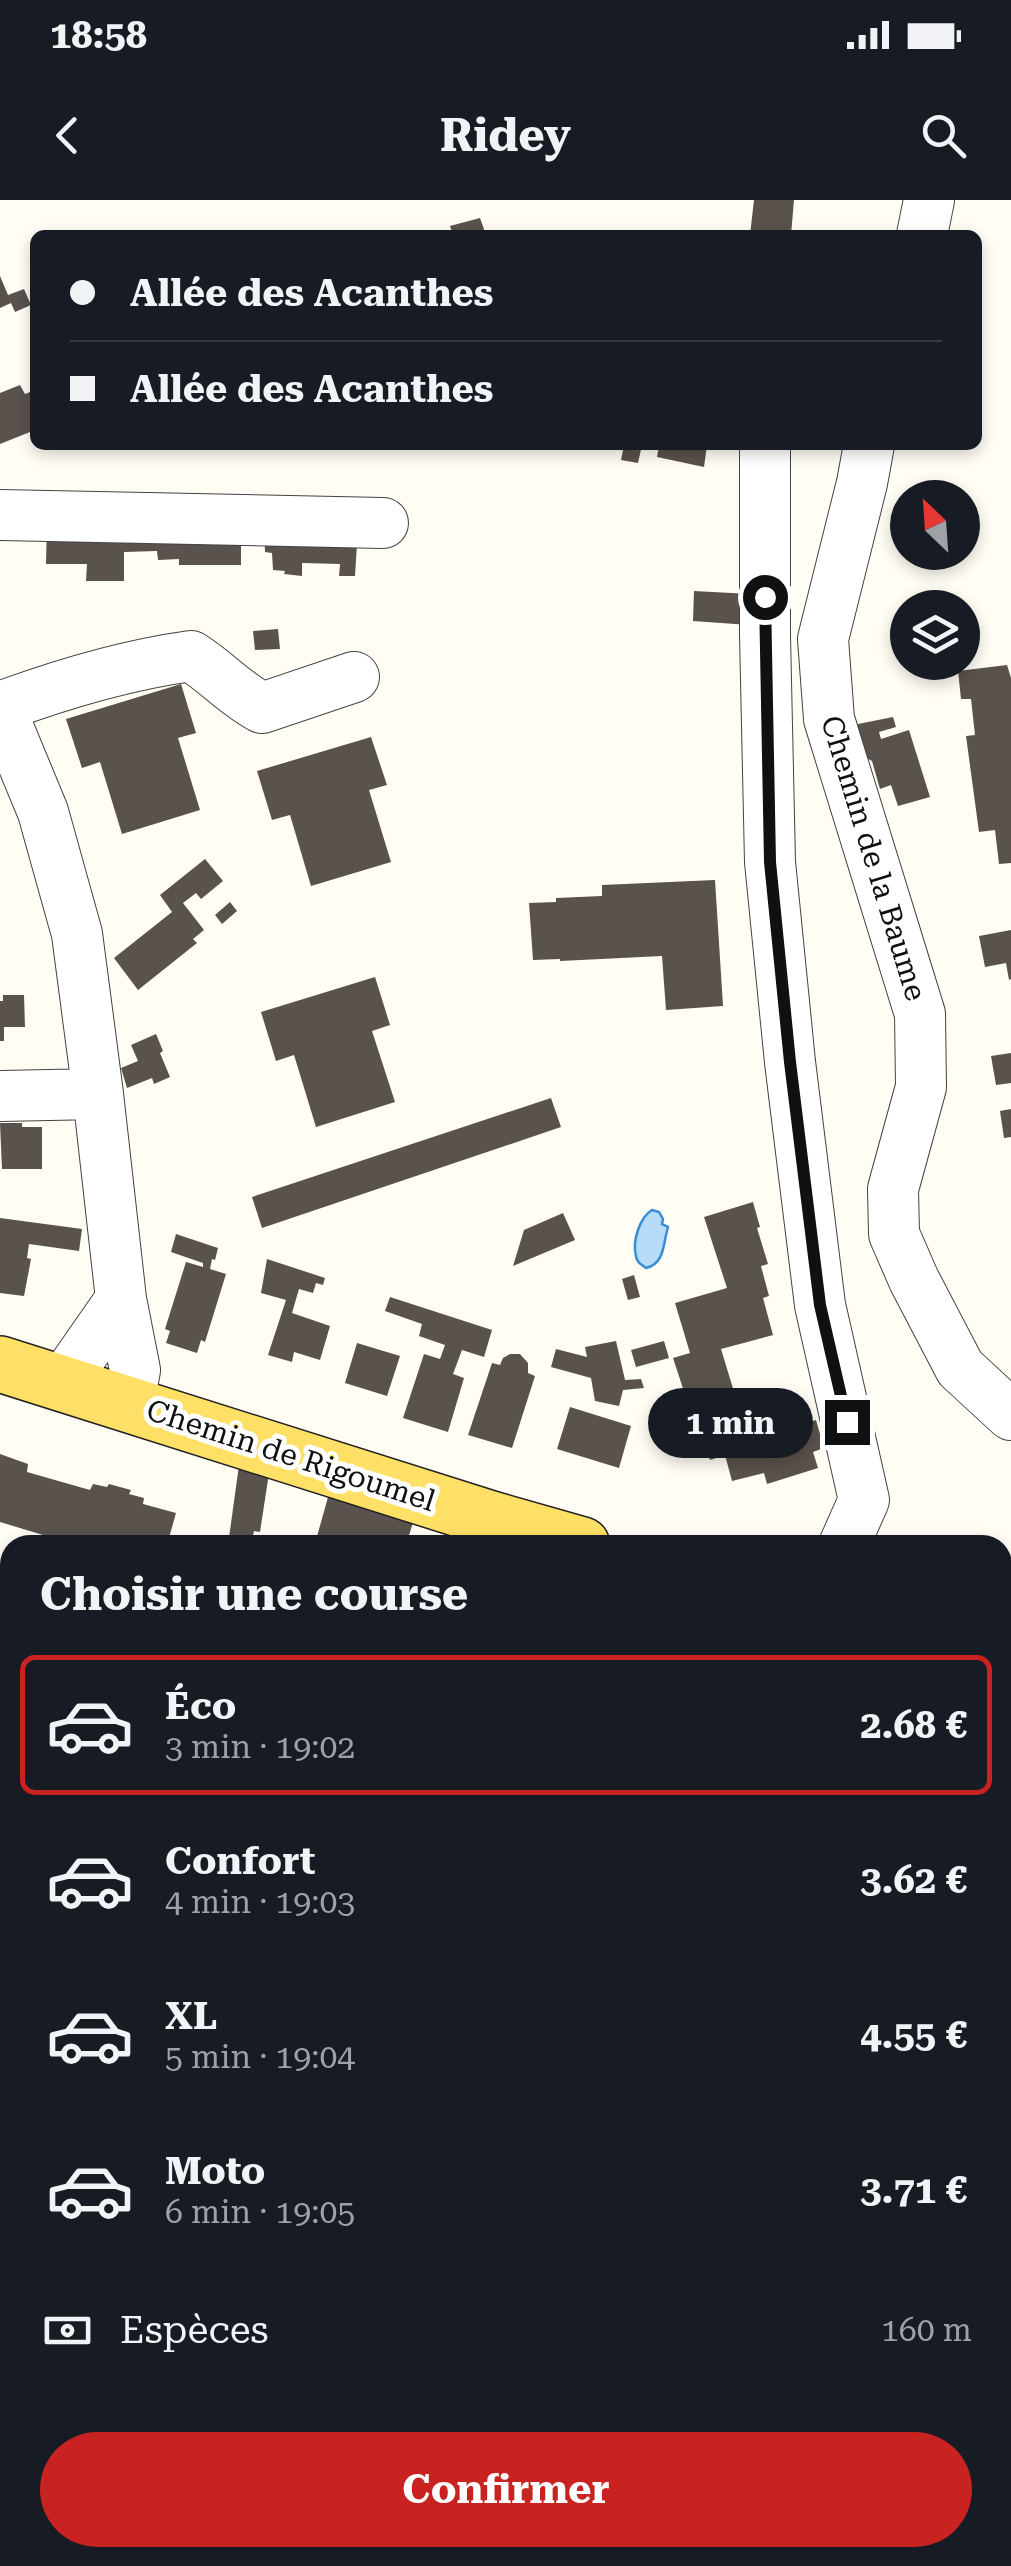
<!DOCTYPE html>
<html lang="fr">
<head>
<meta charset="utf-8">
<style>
  :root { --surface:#171b24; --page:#242831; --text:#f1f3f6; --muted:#9ea1a6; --line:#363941; --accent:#c82221 }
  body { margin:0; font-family:"Roboto Serif",serif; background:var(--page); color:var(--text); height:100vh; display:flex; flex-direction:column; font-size:38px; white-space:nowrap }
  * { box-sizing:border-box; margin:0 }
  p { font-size:32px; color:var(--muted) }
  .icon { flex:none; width:55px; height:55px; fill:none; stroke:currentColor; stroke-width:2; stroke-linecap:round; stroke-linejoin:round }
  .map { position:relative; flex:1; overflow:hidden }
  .drawer { position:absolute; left:0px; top:1335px; width:1012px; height:1032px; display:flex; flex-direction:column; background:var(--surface); border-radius:30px 30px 0 0; box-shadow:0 5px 15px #0003 }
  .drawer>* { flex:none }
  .hud { position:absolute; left:30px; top:30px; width:952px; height:220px; border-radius:15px; box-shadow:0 5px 15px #0003; display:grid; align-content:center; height:220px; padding:0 40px; background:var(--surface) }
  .needle { width:65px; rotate:335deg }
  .fabs { position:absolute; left:890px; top:280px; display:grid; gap:20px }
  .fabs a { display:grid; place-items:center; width:90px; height:90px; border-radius:50%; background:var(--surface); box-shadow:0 5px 15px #0003; font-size:50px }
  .end { position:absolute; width:45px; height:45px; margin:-22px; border:12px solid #101010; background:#fff; box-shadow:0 0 0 5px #fff }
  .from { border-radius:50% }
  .bubble { position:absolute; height:70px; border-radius:35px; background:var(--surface); box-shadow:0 5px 15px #0003; font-size:32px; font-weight:700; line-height:70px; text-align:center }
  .hud b { display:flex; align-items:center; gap:35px; height:95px; font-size:38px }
  .hud b+b { border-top:2px solid var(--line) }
  .hud i { width:25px; height:25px; background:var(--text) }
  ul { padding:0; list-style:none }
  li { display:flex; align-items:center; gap:30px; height:140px; margin:0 20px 15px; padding:0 20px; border:5px solid transparent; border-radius:15px }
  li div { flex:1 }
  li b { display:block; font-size:38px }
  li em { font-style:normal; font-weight:700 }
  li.on { border-color:var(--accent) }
  li>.icon { width:90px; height:90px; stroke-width:1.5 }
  h2 { padding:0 40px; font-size:45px; line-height:120px }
  .pay { display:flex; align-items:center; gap:25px; height:110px; padding:0 40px; font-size:38px }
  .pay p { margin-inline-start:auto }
  .button { display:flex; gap:20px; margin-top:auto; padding:20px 40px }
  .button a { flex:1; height:115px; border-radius:60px; background:var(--accent); color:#fff; font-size:40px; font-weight:700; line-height:115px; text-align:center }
  .status { display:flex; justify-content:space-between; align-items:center; height:70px; padding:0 50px; background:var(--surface); direction:ltr }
  .status svg { height:28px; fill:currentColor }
  header { display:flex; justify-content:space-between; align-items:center; height:130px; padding:0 40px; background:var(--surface); font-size:45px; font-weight:700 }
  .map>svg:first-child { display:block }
  .water { fill:#b6dcf9; stroke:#398ed3; stroke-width:2.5 }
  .building { fill:#5a524c }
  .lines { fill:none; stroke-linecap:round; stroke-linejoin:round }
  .minor-casing { stroke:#434343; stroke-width:52 }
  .major-casing { stroke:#212121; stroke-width:58 }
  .minor { stroke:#fff; stroke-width:50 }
  .major { stroke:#fde065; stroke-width:55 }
  .route { stroke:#101010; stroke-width:12 }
  .labels { text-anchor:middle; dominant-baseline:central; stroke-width:10; stroke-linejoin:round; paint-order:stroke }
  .street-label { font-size:30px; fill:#101010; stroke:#fff }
</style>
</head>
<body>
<div class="status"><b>18:58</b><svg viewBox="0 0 49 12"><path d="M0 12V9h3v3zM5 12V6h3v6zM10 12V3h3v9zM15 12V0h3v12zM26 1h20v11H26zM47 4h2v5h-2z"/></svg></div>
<header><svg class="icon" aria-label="back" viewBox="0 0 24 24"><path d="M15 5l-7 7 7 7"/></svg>Ridey<svg class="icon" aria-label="search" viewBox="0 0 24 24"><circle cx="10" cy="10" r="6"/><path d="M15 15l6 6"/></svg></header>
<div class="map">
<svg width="1011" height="2366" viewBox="0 0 1011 2366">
  <rect width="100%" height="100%" fill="#fffdf4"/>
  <path class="water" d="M652,1010l7,2 4,7 -1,5 6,3c-5,16 -3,37 -22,41 -5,-4 -9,-5 -10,-12 -4,-15 4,-39 16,-46z"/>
  <path class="building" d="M754,0h40l-3,35h-41z
    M480,18l6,17h-33l-3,-9z
    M0,76l8,19 16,-6 7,16 -16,7 -4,-9 -11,5z
    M20,185l5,9 10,-4v40l-35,14v-51z
    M624,245h18l-4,18 -17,-3z
    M659,245h48l-3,22 -47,-10z
    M47,322l194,2v41h-62v-6l-21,1 -1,-9 -33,1v29h-38l1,-17h-41z
    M264,325l93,19 -2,32h-16l1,-12 -38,-1v13l-18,-2 1,-3 -12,-1 -1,-17 -7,-1z
    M694,391l56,3 -1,31 -56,-4z
    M278,429l2,20 -25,1 -2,-19z
    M1007,465l4,13v185l-12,1 -4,-34 -16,2 -13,-96 9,-1 -4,-36h-10l-3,-28z
    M181,484l15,49 -18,5 22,72 -78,24 -22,-72 -18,6 -16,-49z
    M893,517l3,10 -17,5 2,7 28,-9 21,67 -32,9 -7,-21 -11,4 -8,-28 -11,-6 -8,-30z
    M371,537l16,48 -18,5 22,72 -80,24 -21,-71 -18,5 -15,-49z
    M205,659l18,22 -22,18 -5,-6 -13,10 21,27 -11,9 4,4 -59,47 -24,-32 58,-46 -12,-17z
    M715,680l8,126 -57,4 -4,-54 -102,5v-2l-27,1 -4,-57 27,-1v-4l46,-2v-11z
    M230,702l7,9 -15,13 -7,-9z
    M1011,730v49l-2,1 -3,-17 -21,4 -6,-31z
    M375,777l15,48 -18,6 23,71 -79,25 -22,-72 -18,6 -15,-49z
    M3,795h21l1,32h-21v14h-4v-40h3z
    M156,834l7,17 -3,2 10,24 -16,7 -2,-6 -25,10 -6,-20 17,-7 -7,-16z
    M1011,853v30l-15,2 -5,-29z
    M551,898l10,29 -299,101 -10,-31z
    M1011,909v28l-7,1 -4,-27z
    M0,923h22v4h20v42h-40z
    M753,1002l7,25 -3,1 11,36 -7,2 8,30 -6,2 10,37 -52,14 21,69 7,-2 7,21 60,-17 8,28 -11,4 5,16 -51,16 -3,-11 -32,8 -7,-26 -15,5 -9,-30 -4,1 -24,-73 17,-5 -15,-50 52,-15 -23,-71z
    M563,1013l12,27 -62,26 11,-36z
    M0,1018l82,11 -3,22 -50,-7 -2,14 4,1 -7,37 -24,-3z
    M176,1034l42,14 -3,12 -3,-1 -2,10 16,5 -21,68 -4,-2 -4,13 -31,-10 4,-12 -5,-2 21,-67 17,5v-4l-32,-11z
    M267,1059l58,19 -2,7 -7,-2 -3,10 -14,-4 -7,24 38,13 -10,34 -26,-8 -2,10 -24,-7 18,-55 -25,-7z
    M634,1075l6,22 -12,3 -6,-21z
    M390,1097l102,33 -8,27 -22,-7 -9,24 11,4 -16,54 -45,-14 21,-64 16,5 5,-14 -26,-9 3,-12 -37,-13z
    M616,1141l9,39 16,-1 3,9 -21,2 -4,16 -24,-5 -4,-23 -40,-11 5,-18 31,8 -2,-10z
    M664,1141l5,17 -33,9 -5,-17z
    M357,1143l43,13 -13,40 -42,-13z
    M510,1154h10l8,9v10l7,3 -23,72 -44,-13 24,-72 8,2 3,-7z
    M570,1207l61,19 -12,42 -62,-19z
    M0,1254l28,10 -1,8 63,18 3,-6 14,3 2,-3 22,6 -2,4 15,4 -1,6 33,9 -9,32h-91l-76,-23z
    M239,1265l30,8 -9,59 -6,-1 -3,14h-23z
    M330,1290l85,26 -9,29h-73l-17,-5z
    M0,1450l10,3v28l-10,-3z
    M1002,1898l9,10v14l-9,7z
    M0,1944l10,1v42l-10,-2z
    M1011,2033v30l-9,5v-30z
    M0,2313l10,2 -1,41 -9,-2z
    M1011,2346v20h-36l-1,-8h28v-10z
    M332,2358h30l-2,8h-7z"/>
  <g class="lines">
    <defs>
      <path id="minor" d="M922,35l7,-35
        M765,245v190l5,227 20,200 30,243 44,195 -20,45
        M869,245l-7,38 -39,156 6,80 91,295 1,73 -28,102 1,45 20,46 46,88 51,47
        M0,315l383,8
        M0,507c62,-23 126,-42 191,-51 27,17 43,37 71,52l92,-31
        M0,508l43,104 34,122 21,160 23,205 14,71 -6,33
        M0,896l98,-2
        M69,1184l4,-16 48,-69
        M1002,1667l9,26
        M0,1769l10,7"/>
      <path id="major" d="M0,1164l491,155 91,26
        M1002,1494l9,6"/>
    </defs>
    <use href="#minor" class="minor-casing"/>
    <use href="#major" class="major-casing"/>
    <use href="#minor" class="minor"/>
    <use href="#major" class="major"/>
  </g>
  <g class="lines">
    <path class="route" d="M765,397l5,265 20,200 30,243 27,117"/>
  </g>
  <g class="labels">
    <g class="street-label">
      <text transform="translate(874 658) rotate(73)">Chemin de la Baume</text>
      <text transform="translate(291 1255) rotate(18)">Chemin de Rigoumel</text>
    </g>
  </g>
</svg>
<div class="fabs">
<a><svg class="needle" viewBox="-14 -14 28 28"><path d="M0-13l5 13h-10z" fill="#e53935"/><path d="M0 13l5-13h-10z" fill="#9ea1a6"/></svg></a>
<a><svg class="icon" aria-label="layers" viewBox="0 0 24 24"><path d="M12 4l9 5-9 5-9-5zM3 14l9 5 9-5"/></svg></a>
</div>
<i class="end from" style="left:765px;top:397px"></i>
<i class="end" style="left:847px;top:1222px"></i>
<div class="bubble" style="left:648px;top:1188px;width:165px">1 min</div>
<div class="hud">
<b><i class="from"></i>Allée des Acanthes</b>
<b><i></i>Allée des Acanthes</b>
</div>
<section class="drawer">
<h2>Choisir une course</h2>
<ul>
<li class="on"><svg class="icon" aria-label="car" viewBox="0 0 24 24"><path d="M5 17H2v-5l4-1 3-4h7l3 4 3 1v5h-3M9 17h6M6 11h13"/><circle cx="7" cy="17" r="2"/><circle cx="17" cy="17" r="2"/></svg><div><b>Éco</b><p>3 min · 19:02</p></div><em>2.68 €</em></li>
<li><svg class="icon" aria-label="car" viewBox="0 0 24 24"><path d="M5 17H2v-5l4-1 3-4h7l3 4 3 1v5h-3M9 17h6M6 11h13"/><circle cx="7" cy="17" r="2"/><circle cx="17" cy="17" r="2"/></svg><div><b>Confort</b><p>4 min · 19:03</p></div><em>3.62 €</em></li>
<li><svg class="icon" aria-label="car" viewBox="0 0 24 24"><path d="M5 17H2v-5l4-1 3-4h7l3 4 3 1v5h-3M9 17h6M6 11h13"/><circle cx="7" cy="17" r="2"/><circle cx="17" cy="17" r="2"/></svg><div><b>XL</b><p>5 min · 19:04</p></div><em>4.55 €</em></li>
<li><svg class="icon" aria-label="car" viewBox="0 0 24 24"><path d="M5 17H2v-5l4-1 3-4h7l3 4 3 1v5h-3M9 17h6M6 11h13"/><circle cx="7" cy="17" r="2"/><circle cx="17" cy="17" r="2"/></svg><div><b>Moto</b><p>6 min · 19:05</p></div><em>3.71 €</em></li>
</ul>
<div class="pay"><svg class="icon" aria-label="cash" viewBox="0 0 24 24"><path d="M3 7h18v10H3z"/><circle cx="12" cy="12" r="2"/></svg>Espèces<p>160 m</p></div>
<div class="button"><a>Confirmer</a></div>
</section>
</div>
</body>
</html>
